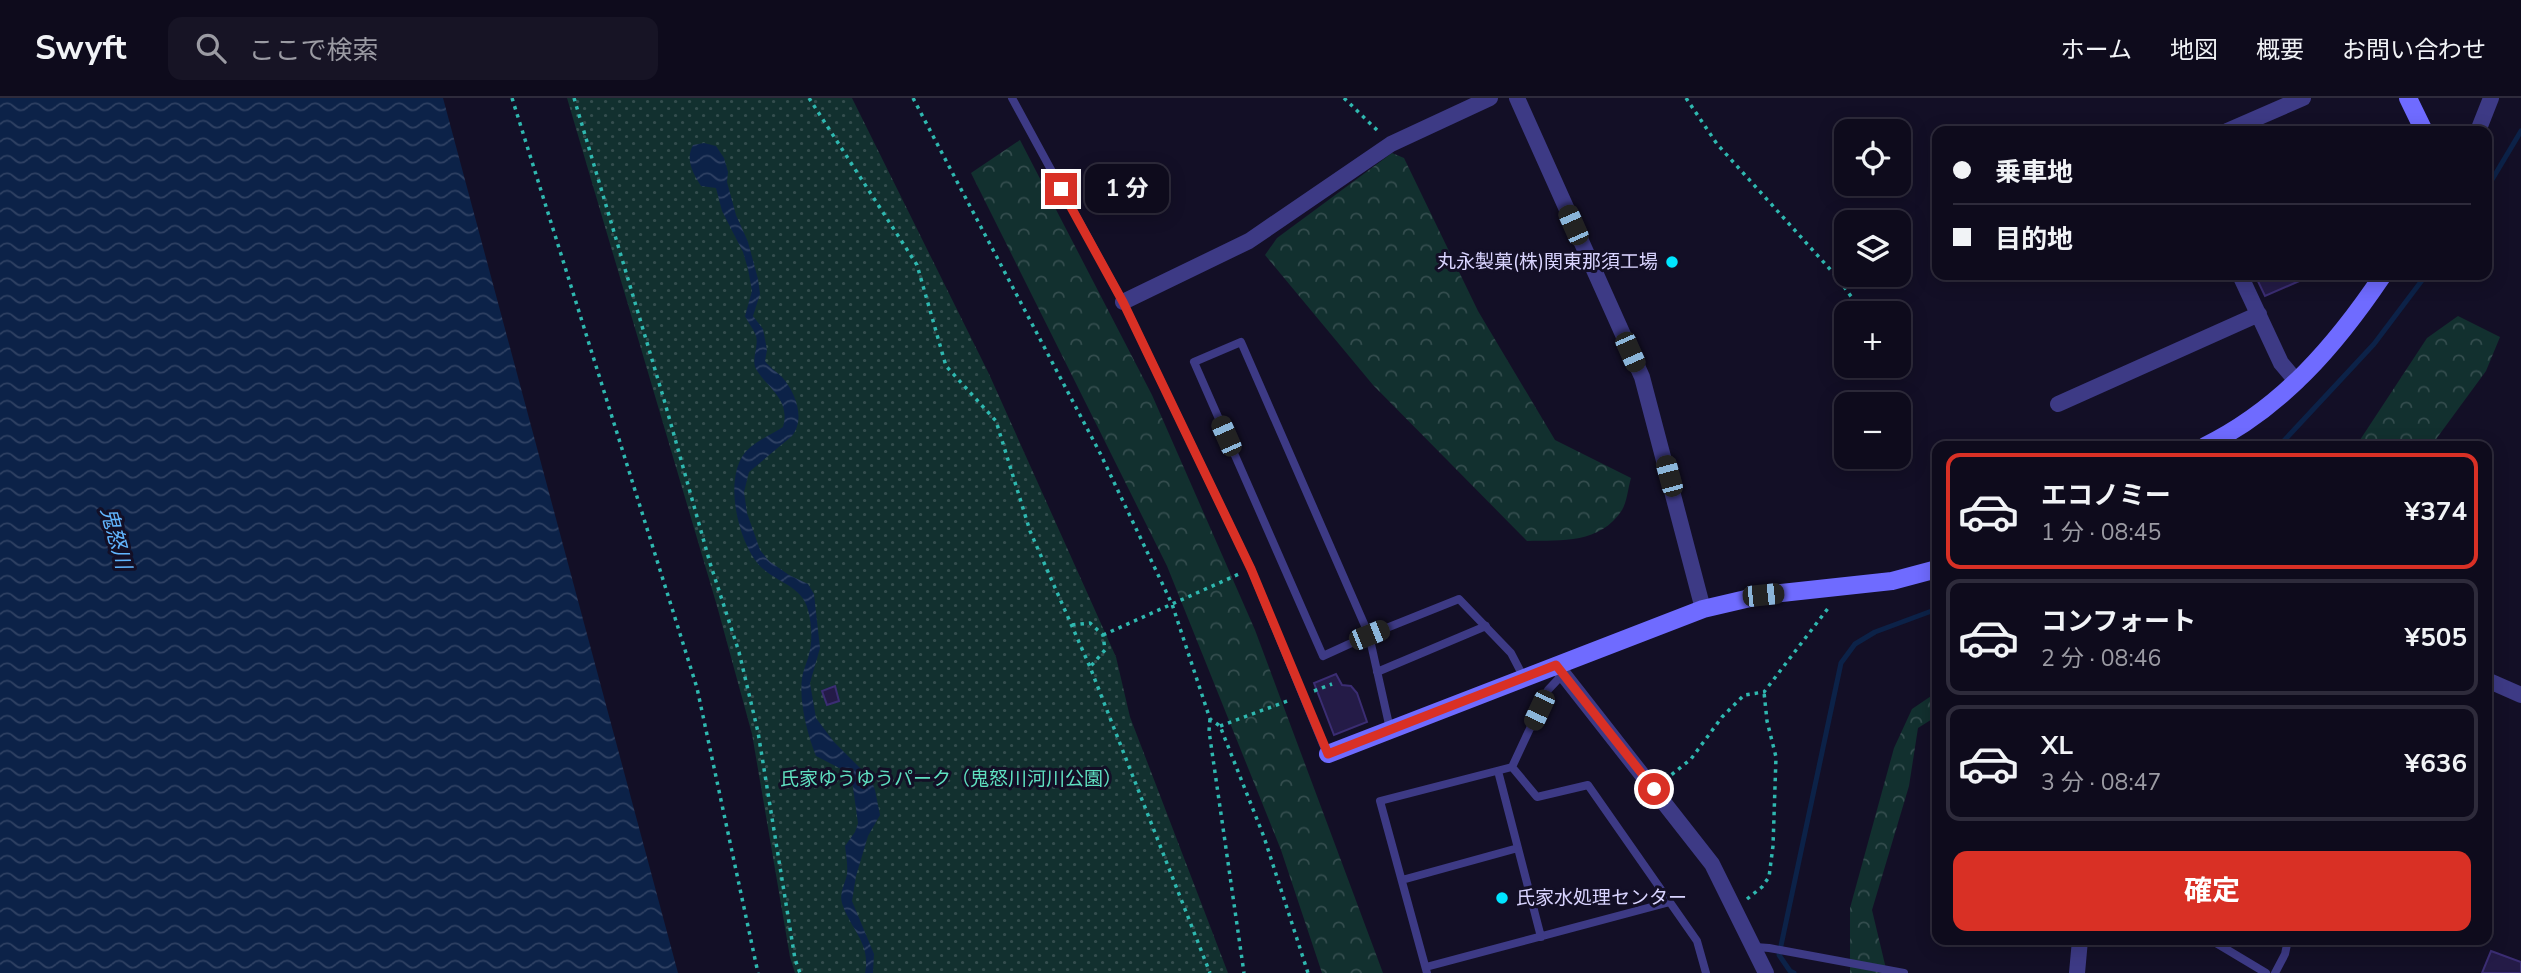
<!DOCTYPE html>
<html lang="ja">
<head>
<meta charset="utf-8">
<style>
  :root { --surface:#0e0b1c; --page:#171425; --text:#f1f3f6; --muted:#9b9ba3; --line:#2e2b3b; --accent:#d93025 }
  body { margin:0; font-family:"Nunito Sans","Noto Sans JP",sans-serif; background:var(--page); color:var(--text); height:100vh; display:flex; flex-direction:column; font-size:26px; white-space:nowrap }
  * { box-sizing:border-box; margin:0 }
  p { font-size:23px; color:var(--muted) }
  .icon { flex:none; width:38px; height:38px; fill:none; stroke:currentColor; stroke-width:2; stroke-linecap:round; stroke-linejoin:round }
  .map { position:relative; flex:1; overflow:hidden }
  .panel { position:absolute; left:1932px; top:343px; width:560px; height:504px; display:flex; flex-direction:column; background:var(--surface); border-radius:14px; box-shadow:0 4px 18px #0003,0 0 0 2px var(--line) }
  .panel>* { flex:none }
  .hud { position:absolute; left:1932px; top:28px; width:560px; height:154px; border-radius:14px; box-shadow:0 4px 18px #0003,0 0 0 2px var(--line); display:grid; align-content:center; height:154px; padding:0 21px; background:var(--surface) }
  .controls { position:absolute; left:1834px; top:21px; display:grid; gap:14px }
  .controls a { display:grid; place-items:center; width:77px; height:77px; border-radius:14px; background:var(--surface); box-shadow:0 4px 18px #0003,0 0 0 2px var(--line); font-size:35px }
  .end { position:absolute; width:32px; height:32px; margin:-16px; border:9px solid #d93025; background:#fff; box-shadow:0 0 0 4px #fff }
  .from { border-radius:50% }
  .bubble { position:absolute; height:49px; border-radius:14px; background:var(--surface); box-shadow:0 4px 18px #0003,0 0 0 2px var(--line); font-size:23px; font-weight:700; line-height:49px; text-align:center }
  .car { position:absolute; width:21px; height:42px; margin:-21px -10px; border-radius:9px; box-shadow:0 0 5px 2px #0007; background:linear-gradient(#222 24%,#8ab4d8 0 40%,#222 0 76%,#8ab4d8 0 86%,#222 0) }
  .hud b { display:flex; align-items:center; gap:24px; height:66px; font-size:26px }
  .hud b+b { border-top:2px solid var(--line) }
  .hud i { width:18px; height:18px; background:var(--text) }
  ul { padding:12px 0 0; list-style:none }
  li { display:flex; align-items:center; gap:21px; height:116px; margin:0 14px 10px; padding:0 7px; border:4px solid var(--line); border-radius:14px }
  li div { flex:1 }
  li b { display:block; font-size:26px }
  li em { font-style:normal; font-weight:700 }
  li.active { border-color:var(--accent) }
  li>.icon { width:63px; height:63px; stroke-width:1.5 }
  .button { display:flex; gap:14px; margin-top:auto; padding:14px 21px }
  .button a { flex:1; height:80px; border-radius:14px; background:var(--accent); color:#fff; font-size:28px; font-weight:700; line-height:80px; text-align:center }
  header { display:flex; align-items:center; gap:42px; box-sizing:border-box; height:98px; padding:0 35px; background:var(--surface); border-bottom:2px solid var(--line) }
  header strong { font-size:33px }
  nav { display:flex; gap:38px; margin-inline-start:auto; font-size:24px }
  .search { width:490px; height:63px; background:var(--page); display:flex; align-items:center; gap:18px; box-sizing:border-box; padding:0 24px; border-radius:14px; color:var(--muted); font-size:26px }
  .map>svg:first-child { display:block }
  .forest { fill:url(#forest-crowns) }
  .park { fill:url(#park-dots) }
  .water { fill:url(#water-waves) }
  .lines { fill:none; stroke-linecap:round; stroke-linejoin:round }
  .stream { stroke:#0c2248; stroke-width:5 }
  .building { fill:#241b47; stroke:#3b2d73; stroke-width:2 }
  .path { stroke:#2fb8b0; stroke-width:3.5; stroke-dasharray:3.5 5; stroke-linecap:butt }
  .lane { stroke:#3d3a85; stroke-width:8 }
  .street { stroke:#3d3a85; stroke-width:16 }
  .secondary { stroke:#6f6bff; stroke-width:18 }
  .route { stroke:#d93025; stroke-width:9 }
  .poi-dot { fill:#00e5ff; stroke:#130f26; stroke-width:2.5 }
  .labels { text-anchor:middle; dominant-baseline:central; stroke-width:6; stroke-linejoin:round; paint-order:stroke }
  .poi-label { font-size:19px; fill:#d9d4ff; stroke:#130f26; text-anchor:end }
  .park-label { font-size:19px; fill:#5fe0c0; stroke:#130f26 }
  .water-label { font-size:21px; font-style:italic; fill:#62b6ff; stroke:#130f26 }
</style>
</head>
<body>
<header>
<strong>Swyft</strong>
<div class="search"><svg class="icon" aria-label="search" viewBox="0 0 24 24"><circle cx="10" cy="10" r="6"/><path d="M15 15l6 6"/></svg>ここで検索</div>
<nav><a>ホーム</a><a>地図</a><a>概要</a><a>お問い合わせ</a></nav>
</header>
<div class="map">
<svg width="2521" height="875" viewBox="0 0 2521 875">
  <defs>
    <pattern id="forest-crowns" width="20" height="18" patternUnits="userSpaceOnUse" patternTransform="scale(1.75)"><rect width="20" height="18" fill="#12302f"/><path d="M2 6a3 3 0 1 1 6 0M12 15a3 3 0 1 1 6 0" fill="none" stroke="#344d4e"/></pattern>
    <pattern id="park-dots" width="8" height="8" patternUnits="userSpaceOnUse" patternTransform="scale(1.75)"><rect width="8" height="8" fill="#12302f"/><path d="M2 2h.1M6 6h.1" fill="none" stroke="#344d4e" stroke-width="1.8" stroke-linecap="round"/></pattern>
    <pattern id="water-waves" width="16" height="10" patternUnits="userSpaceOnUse" patternTransform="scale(1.75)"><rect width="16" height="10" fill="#0c2248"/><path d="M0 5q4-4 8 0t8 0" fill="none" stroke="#2f4163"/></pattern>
  </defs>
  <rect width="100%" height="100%" fill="#130f26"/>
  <path class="forest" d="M1020,42l132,255 103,235 128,343h-61l-41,-123 -114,-284 -196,-393z
    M1392,55l12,5 74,153 77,129 76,38c-3,10 -4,24 -9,32 -22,34 -60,30 -95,31l-154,-156 -108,-130 12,-17z
    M2458,218l42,21 -14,34 -55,75h-75l71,-108z
    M1937,594v24l-19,12 -9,58 -37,124 15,63h-37v-65l44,-160 18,-39z"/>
  <path class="park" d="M567,0h285l137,276 127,283 14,60 98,256h-433l-5,-16 -38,-223 -35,-128z"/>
  <path class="water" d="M0,0h443l235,875h-678z
    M704,45l12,3 8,12 4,14 -1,10 9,33 12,27 10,37 2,15 -7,22 10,13 4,21 -2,11c5,7 11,10 17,16 13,15 24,41 10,59l-43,36 -5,20 3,21 13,37 9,11 20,14 19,9 6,10 6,54 -10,35 6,35 18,24 37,37 4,11 5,25 -12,21 -12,40 -4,25 22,53 -1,19h-8c6,-29 -13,-42 -22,-67 -5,-12 2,-21 4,-32 1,-9 -1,-19 -2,-28l10,-14 3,-9 -6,-42 -7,-10 -29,-15c-9,-23 -17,-54 -14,-78 1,-7 4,-14 6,-20 5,-15 4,-33 0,-48 -6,-25 -34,-28 -49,-45 -21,-24 -35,-84 -15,-111 9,-12 27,-19 39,-27 8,-28 -16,-39 -27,-58 -5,-10 3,-22 0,-33 -2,-7 -8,-13 -11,-20l7,-25 -4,-22 -5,-17 -21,-41 -6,-23 -15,-2c-8,-13 -16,-26 -8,-41z"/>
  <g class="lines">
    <path class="stream" d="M2487,90l34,-57
      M2279,348l95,-102 52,-69
      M1794,875l-4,-2 -11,-16 62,-292 14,-19 20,-12 62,-23"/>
  </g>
  <path class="building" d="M2255,177h58l-48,21z
    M1336,576l6,11 9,1 6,7 10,29 -33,13 -20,-52z
    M835,588l4,15 -12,4 -5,-14z
    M2491,853l30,11v11h-39z"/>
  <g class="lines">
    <path class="path" d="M512,0l185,590 61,285
      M574,0l91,305 45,160 29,89 19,80 37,227 5,14
      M809,0l108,167 29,101 50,55 34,110 60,136 120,306
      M913,0l187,355 72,151 38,115 10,7 44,111 44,136
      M1344,0l36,35
      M1686,0l31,46 120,133 26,36
      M1072,527l18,-2 13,12 2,15 -15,17
      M1103,537l136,-61
      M1314,593l18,-7
      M1210,621l-1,12 35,242
      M1220,628l70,-26
      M1665,682l26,-21 31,-42 22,-22 20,-3 65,-85
      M1747,801l15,-12 7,-10 4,-31 3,-89 -9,-36 -3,-29"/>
    <path class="lane" d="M1012,0l111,204 128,267 76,185
      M1377,574l109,-46
      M1390,631l-21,-94 -46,21 -129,-294 47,-20 128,293 90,-36 52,54 13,25
      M1512,669l25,30 51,-12 109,156 9,32
      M1498,673l43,166
      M1402,782l116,-32
      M2211,842l55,33
      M1755,849l14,1 135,25
      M1426,869l244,-65
      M1427,875l-47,-172 132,-34 36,-77 14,-15
      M2275,875l10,-19 3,-14"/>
    <path class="street" d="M1517,0l125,279 61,232
      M2227,33l76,-33
      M2478,33l13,-33
      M2240,177l41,88 16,19
      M1123,204l126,-61 142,-97 99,-46
      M2058,306l201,-90
      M1556,567l156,199 54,109
      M2487,582l34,15
      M2077,875l3,-33"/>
    <path class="secondary" d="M2408,0l16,33
      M2205,348c77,-38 131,-101 178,-171
      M1328,656l375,-145 60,-14 129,-14 45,-12"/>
  </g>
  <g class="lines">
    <path class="route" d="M1061,91l62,113 128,267 77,185 228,-89 98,124"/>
  </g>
  <g class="poi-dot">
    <circle cx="1672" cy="164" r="7"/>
    <circle cx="1502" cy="800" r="7"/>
  </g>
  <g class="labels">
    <g class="poi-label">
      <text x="1658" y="164">丸永製菓(株)関東那須工場</text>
      <text x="1516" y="800" text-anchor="start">氏家水処理センター</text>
    </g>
    <g class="park-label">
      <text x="951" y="681">氏家ゆうゆうパーク（鬼怒川河川公園）</text>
    </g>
    <g class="water-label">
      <text transform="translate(116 440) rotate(75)">鬼怒川</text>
    </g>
  </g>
</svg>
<div class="controls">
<a><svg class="icon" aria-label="locate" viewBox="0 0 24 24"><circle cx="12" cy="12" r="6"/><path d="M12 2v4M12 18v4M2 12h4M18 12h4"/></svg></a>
<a><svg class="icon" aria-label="layers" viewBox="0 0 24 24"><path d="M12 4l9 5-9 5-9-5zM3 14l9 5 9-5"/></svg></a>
<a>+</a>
<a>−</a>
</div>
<i class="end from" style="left:1654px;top:691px"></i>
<i class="end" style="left:1061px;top:91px"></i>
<div class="bubble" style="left:1085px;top:66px;width:84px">1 分</div>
<i class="car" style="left:1573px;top:127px;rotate:336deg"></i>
<i class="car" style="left:1630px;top:254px;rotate:156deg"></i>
<i class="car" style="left:1226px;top:338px;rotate:336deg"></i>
<i class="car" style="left:1669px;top:378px;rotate:345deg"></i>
<i class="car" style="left:1763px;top:497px;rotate:84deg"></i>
<i class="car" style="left:1369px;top:537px;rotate:68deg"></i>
<i class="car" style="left:1539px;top:612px;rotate:205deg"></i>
<div class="hud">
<b><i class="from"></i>乗車地</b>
<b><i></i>目的地</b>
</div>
<section class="panel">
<ul>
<li class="active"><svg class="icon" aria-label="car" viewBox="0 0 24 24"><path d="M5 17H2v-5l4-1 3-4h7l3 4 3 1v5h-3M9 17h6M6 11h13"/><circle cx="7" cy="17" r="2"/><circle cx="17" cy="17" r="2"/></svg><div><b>エコノミー</b><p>1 分 · 08:45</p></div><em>¥374</em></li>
<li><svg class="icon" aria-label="car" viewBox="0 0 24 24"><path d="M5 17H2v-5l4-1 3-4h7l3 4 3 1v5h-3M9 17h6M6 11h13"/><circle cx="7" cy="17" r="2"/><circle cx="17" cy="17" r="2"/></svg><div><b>コンフォート</b><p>2 分 · 08:46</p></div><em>¥505</em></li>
<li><svg class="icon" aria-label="car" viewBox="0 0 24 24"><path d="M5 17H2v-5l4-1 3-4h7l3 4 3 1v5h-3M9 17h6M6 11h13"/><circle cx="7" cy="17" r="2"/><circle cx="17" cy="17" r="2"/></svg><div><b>XL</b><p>3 分 · 08:47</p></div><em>¥636</em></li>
</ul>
<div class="button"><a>確定</a></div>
</section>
</div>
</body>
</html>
